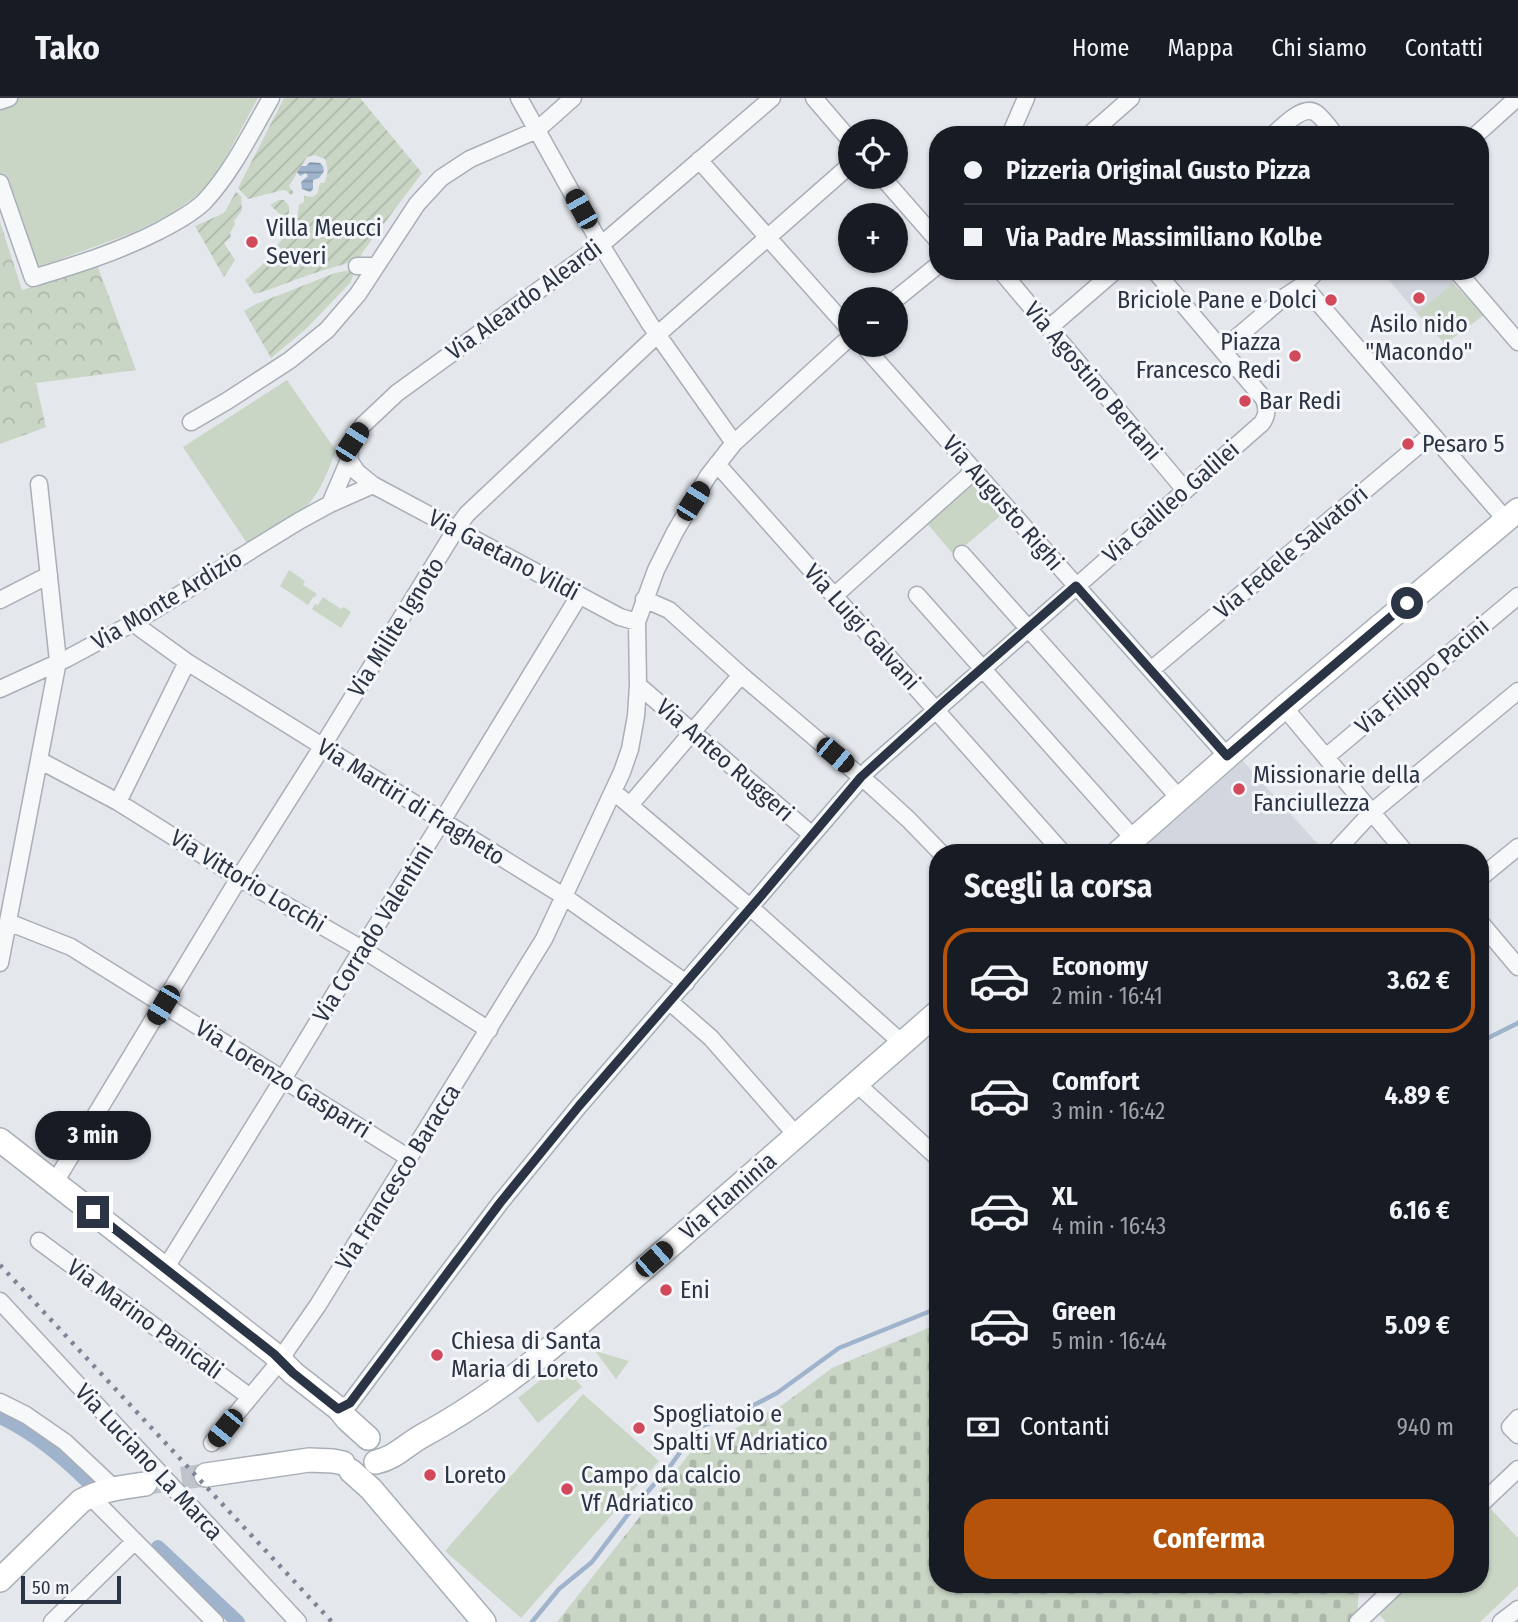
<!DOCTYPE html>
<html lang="it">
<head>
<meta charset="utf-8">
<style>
  :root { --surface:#171b24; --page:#20242c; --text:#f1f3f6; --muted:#9ea1a6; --line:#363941; --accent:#b45309 }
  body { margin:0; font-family:"Fira Sans Condensed",sans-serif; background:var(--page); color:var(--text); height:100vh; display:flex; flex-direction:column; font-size:26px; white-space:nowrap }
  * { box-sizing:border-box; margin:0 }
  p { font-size:23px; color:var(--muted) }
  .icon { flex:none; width:38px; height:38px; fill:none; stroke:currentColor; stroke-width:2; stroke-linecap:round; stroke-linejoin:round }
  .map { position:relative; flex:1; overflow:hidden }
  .side { position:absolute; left:929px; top:746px; width:560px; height:749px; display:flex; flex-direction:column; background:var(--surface); border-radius:28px; box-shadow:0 2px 5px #0004 }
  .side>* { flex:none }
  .top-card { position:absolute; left:929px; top:28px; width:560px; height:154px; border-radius:28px; box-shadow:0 2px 5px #0004; display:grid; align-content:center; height:154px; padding:0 35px; background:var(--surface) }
  .fabs { position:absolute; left:838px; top:21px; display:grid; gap:14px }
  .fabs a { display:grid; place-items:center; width:70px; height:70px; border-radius:50%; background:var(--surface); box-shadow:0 2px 5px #0004; font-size:35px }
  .scale { position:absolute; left:21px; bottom:18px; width:100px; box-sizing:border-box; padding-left:7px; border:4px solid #2b3445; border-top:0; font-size:19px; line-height:24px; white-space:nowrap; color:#2b3445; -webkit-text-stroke:5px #f4f6f9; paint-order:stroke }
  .end { position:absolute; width:32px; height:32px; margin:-16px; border:9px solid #2b3445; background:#fff; box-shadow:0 0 0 4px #fff }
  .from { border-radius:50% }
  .bubble { position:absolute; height:49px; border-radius:24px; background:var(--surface); box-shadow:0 2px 5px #0004; font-size:23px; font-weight:700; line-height:49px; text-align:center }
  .car { position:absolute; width:21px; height:42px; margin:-21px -10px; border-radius:9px; box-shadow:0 0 5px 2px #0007; background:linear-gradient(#222 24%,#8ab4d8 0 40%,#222 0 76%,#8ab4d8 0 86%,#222 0) }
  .top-card b { display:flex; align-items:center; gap:24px; height:66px; font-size:26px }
  .top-card b+b { border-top:2px solid var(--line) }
  .top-card i { width:18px; height:18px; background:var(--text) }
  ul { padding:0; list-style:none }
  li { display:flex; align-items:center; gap:21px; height:105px; margin:0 14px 10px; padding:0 21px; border:4px solid transparent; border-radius:28px }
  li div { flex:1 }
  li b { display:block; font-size:26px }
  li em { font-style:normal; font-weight:700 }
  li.current { border-color:var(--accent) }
  li>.icon { width:63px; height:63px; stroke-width:1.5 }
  h2 { padding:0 35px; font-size:32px; line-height:84px }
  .pay { display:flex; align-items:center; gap:18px; height:77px; padding:0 35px; font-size:26px }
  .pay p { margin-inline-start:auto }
  .cta { display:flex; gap:14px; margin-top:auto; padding:14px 35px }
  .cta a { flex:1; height:80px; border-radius:28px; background:var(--accent); color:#fff; font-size:28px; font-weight:700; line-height:80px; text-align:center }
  header { display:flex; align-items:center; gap:42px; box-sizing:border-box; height:98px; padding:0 35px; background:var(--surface); border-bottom:2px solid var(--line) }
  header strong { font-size:33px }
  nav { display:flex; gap:38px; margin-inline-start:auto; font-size:24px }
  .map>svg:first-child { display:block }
  .built { fill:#d2d6de }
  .green { fill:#c9d6c5 }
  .forest { fill:url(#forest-crowns) }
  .cemetery { fill:url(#cemetery-stones) }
  .garden { fill:url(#garden-furrows) }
  .water { fill:url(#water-rules) }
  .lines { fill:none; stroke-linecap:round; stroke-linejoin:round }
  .stream { stroke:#9fb4cc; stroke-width:4.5 }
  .canal { stroke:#9fb4cc; stroke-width:14 }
  .secondary-tunnel { stroke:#bfc3cb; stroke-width:23; stroke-dasharray:23 11; stroke-linecap:butt }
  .street-casing { stroke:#a9aeb7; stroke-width:19 }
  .secondary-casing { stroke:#a9aeb7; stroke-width:26 }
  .street { stroke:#f7f8fa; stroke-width:16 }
  .secondary { stroke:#fff; stroke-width:23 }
  .rail { stroke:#7d8696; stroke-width:4.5; stroke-dasharray:3.5 7; stroke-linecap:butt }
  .route { stroke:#2b3445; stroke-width:9 }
  .poi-dot { fill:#d1495b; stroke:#f4f6f9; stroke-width:2.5 }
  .labels { text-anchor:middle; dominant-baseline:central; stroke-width:6; stroke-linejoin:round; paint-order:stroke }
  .poi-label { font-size:24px; fill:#2b3445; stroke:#f4f6f9; text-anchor:start }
  .street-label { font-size:24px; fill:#2b3445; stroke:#f4f6f9 }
</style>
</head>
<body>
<header>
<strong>Tako</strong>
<nav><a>Home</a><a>Mappa</a><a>Chi siamo</a><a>Contatti</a></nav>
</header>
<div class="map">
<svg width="1518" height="1524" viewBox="0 0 1518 1524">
  <defs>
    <pattern id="forest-crowns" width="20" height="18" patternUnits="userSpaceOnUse" patternTransform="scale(1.75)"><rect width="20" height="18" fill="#c9d6c5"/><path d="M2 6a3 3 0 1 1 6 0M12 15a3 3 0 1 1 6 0" fill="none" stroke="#adb8ab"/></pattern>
    <pattern id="cemetery-stones" width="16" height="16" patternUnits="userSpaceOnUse" patternTransform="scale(1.75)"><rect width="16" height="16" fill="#c9d6c5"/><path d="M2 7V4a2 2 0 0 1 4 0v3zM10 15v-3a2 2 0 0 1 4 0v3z" fill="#adb8ab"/></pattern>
    <pattern id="garden-furrows" width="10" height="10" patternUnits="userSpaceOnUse" patternTransform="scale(1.75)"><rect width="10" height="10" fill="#c9d6c5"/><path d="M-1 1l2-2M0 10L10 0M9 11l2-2" fill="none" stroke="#adb8ab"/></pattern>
    <pattern id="water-rules" width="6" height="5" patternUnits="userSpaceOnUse" patternTransform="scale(1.75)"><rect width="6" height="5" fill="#9fb4cc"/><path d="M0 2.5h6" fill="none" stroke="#8293a7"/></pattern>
  </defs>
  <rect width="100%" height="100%" fill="#e4e7ec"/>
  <path class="built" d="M1381,173h68l8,9 -40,33z
    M1243,663l82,91h-167l-9,-9z"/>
  <path class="green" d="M0,0h258l-40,74 -18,21 -29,21 -39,19 -96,35 -3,-14 -33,-76z
    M1453,185l31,32 -39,29 -28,-31z
    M287,282l49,71c-7,17 -13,35 -25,50 -11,14 -46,34 -62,45l-66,-99z
    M973,386l27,32 -46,39 -29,-34z
    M289,472l16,11 -2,4 14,9 -2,3h-2l-5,8 -28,-19z
    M323,499l18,12 3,-2 7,5 -10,16 -29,-19 3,-5 3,1z
    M595,1253l34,10 -13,18z
    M562,1265l20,24 -44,36 -20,-25z
    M583,1296l76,67 -138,157 -76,-67z
    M1487,1407l31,33v48l-38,36h-94l-11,-12 27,-26h78l1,-73z"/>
  <path class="forest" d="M0,124l22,68 76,-23 38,103 -100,13 10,44 -46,17z"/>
  <path class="cemetery" d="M938,1226v260h421l-2,38h-800l144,-183 35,-11 45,-22 51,-38z"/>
  <path class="garden" d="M284,0h76l62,75 -60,80 -2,6c-16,6 -32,9 -48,15 -20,6 -37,15 -58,20l-9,-14 17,-15 21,-27 -3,-4 18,-19 1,-10 5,-3v-6l8,1 5,-3 3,-11h4c5,-9 4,-15 1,-24l-10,-4 -8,2 -18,29 5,7 -3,2 -4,-4 -4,-1 -35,9 -10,-11z
    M236,94l5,4 1,14 -8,11 1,3 -5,9 1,4 -7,6 11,17 -11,17 -29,-51 29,-13z
    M279,102h5l5,6v7l-5,5 -14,-13z
    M356,171l-6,14 -44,46 -35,29 -27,-47 12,-7 79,-31z"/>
  <path class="water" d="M310,64l10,1 3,3 1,5 -5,7 -6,2v9l-3,3 -8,-3 -1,-7 7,-6 -2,-3 -6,3 -3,-4 4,-6h5z"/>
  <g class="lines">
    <path class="stream" d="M1480,944l38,-19
      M532,1524l27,-33 33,-27 37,-49 42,-48 27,-38 37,-12 42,-22 62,-45 99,-40"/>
    <path class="canal" d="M0,1319c34,16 61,39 88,65
      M158,1449l80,75"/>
    <path class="secondary-tunnel" d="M148,1385l58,-8"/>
    <defs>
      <path id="street" d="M519,0l82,147 49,79 84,119
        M814,0l36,42
        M0,3l9,-3
        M1010,37l16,-37
        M1089,37l42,-37
        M1273,37c9,-8 30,-31 43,-22 7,5 14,15 19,22
        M1476,37l41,-37
        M699,62l151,170
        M882,79l56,64
        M0,85l33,95c43,-13 85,-26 126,-47 15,-8 32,-17 45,-29 28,-30 47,-69 67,-104
        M357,168h19
        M1001,173l184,219
        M1155,173l67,79
        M1457,173l61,71
        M1303,187l203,235
        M896,201l42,-34
        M1049,230l66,-57
        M863,247l364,411
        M191,324l36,-21 63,-41 37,-30 31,-36 59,-90 24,-26 29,-19 67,-29 36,-32
        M717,366l345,388
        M330,406l19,-44
        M962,456l218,245
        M917,497l217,244
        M834,498l140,-125
        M644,501l25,11 72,65 133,113 35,32 31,32
        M0,502l49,-25
        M135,524l5,6 47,34 378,235 121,86
        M637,524l-17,-5 -247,-132 -16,-13 -8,-12 2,-18 12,-17 34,-32 204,-148 171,-147
        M1151,572l281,-236
        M638,587l174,150
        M0,591l68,-31 67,-36 164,-101 31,-17 43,-19
        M1284,609l121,145
        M1326,659l192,-161
        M39,662l79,42 121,76 123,71 127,81
        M614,694l137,116 151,135
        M118,704l69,-140
        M630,707l111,-130
        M1335,754l37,-40 146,-121
        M1480,780l38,-31
        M8,824l63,25 338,211
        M1480,824l38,45
        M0,865l58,-302 -19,-177
        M670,904l41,36 86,98
        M857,986l81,74
        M55,1084l184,-304 83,-131 134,-218 11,-15 190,-179 193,-170
        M39,1143l211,156
        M165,1171l118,-190 79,-130 80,-128 137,-225
        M0,1203l298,321
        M0,1304l26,13 39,27 50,47
        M339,1311l11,-6 150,-200 79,-97 290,-337 393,-346c6,-9 5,-14 2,-24l-42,-49 61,-52 20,-13 14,-14
        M1518,1320l-8,9 8,8
        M212,1345l69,-83 7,-12 30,-43 226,-366 78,-167 8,-23 6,-33 2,-31 -1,-63 19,-52 19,-38 33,-56 26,-33 116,-106
        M90,1398l125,126
        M1480,1407l38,-36
        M52,1524l83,-81
        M1358,1524l40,-38
        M1501,1524l17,-13"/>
      <path id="secondary" d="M1119,754l165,-145 234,-197
        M0,1042l274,214 19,19 46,36 8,10 21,19
        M376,1364c19,-4 30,-17 46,-26 86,-46 158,-113 232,-176 95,-83 189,-165 284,-248
        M351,1373l20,18 113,133
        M206,1377l103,-15 24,1 10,2
        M0,1482l81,-79c19,-11 42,-14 64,-17"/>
    </defs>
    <use href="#street" class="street-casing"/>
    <use href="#secondary" class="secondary-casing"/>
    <use href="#street" class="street"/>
    <use href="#secondary" class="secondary"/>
    <path class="rail" d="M0,1167l332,357"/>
  </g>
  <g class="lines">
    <path class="route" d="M93,1114l181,142 19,19 45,36 12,-6 150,-200 79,-97 182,-210 100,-119 80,-73 135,-118 151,170 180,-153"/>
  </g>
  <g class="poi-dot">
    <circle cx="252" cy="144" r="7"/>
    <circle cx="1419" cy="200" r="7"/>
    <circle cx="1331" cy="202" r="7"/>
    <circle cx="1295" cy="258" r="7"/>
    <circle cx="1245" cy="303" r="7"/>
    <circle cx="1408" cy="346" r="7"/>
    <circle cx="1239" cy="691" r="7"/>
    <circle cx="666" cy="1192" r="7"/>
    <circle cx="437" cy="1257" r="7"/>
    <circle cx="639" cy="1330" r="7"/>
    <circle cx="430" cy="1377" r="7"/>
    <circle cx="567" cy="1391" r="7"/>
  </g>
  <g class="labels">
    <g class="poi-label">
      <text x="266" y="130">Villa Meucci<tspan x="266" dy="28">Severi</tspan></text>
      <text x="1317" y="202" text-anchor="end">Briciole Pane e Dolci</text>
      <text x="1419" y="226" text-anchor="middle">Asilo nido<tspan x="1419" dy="28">"Macondo"</tspan></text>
      <text x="1281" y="244" text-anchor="end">Piazza<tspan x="1281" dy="28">Francesco Redi</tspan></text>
      <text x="1259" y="303">Bar Redi</text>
      <text x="1422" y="346">Pesaro 5</text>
      <text x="1253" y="677">Missionarie della<tspan x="1253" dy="28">Fanciullezza</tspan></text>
      <text x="680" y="1192">Eni</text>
      <text x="451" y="1243">Chiesa di Santa<tspan x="451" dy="28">Maria di Loreto</tspan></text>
      <text x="653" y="1316">Spogliatoio e<tspan x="653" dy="28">Spalti Vf Adriatico</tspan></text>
      <text x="444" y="1377">Loreto</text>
      <text x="581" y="1377">Campo da calcio<tspan x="581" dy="28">Vf Adriatico</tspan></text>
    </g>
    <g class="street-label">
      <text transform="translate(524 202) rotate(-36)">Via Aleardo Aleardi</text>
      <text transform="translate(1093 283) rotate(50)">Via Agostino Bertani</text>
      <text transform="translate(1171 404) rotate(-41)">Via Galileo Galilei</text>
      <text transform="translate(1003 405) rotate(49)">Via Augusto Righi</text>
      <text transform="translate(1291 454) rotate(-40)">Via Fedele Salvatori</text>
      <text transform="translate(504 457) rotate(28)">Via Gaetano Vildi</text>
      <text transform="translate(167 502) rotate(-31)">Via Monte Ardizio</text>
      <text transform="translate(396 529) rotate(-58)">Via Milite Ignoto</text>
      <text transform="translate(862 529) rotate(48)">Via Luigi Galvani</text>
      <text transform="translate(1422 578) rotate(-40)">Via Filippo Pacini</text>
      <text transform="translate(725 662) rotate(41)">Via Anteo Ruggeri</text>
      <text transform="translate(411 704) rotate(32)">Via Martiri di Fragheto</text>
      <text transform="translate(248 783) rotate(31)">Via Vittorio Locchi</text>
      <text transform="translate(373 835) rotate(-58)">Via Corrado Valentini</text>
      <text transform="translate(283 981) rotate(32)">Via Lorenzo Gasparri</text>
      <text transform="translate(398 1079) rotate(-58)">Via Francesco Baracca</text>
      <text transform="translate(728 1098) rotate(-41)">Via Flaminia</text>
      <text transform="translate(145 1221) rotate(36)">Via Marino Panicali</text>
      <text transform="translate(149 1364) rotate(47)">Via Luciano La Marca</text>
    </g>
  </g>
</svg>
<div class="fabs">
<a><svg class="icon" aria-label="locate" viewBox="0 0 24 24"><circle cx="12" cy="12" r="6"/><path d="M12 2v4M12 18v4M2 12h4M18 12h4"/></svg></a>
<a>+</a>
<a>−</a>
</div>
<div class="scale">50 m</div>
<i class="end from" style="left:1407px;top:505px"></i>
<i class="end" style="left:93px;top:1114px"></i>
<div class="bubble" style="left:35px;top:1013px;width:116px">3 min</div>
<i class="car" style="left:581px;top:111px;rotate:331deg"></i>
<i class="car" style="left:352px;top:344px;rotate:33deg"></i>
<i class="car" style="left:693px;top:403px;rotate:32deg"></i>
<i class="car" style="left:835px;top:657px;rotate:130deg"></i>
<i class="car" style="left:163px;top:907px;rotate:211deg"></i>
<i class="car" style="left:654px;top:1161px;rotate:49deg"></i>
<i class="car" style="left:225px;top:1330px;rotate:219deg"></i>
<div class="top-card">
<b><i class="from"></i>Pizzeria Original Gusto Pizza</b>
<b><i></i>Via Padre Massimiliano Kolbe</b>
</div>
<section class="side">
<h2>Scegli la corsa</h2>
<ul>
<li class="current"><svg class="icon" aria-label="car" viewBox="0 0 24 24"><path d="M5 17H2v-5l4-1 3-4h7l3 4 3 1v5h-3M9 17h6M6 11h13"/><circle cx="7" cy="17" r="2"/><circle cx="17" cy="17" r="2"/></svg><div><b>Economy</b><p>2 min · 16:41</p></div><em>3.62 €</em></li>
<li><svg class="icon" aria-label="car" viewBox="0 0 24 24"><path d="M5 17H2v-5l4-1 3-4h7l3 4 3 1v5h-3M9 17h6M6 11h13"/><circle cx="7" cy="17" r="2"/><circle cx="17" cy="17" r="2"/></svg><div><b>Comfort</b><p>3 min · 16:42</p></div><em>4.89 €</em></li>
<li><svg class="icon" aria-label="car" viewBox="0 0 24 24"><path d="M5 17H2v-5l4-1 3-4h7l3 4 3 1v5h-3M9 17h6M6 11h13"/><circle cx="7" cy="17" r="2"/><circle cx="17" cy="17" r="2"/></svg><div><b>XL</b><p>4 min · 16:43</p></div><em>6.16 €</em></li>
<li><svg class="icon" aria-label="car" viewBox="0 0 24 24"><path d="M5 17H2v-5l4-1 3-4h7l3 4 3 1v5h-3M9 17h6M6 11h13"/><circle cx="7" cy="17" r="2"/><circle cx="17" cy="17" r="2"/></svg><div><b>Green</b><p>5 min · 16:44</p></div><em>5.09 €</em></li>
</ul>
<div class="pay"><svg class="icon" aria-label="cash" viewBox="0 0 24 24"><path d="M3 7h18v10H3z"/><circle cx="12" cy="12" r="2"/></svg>Contanti<p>940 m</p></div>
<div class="cta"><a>Conferma</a></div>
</section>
</div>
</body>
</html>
